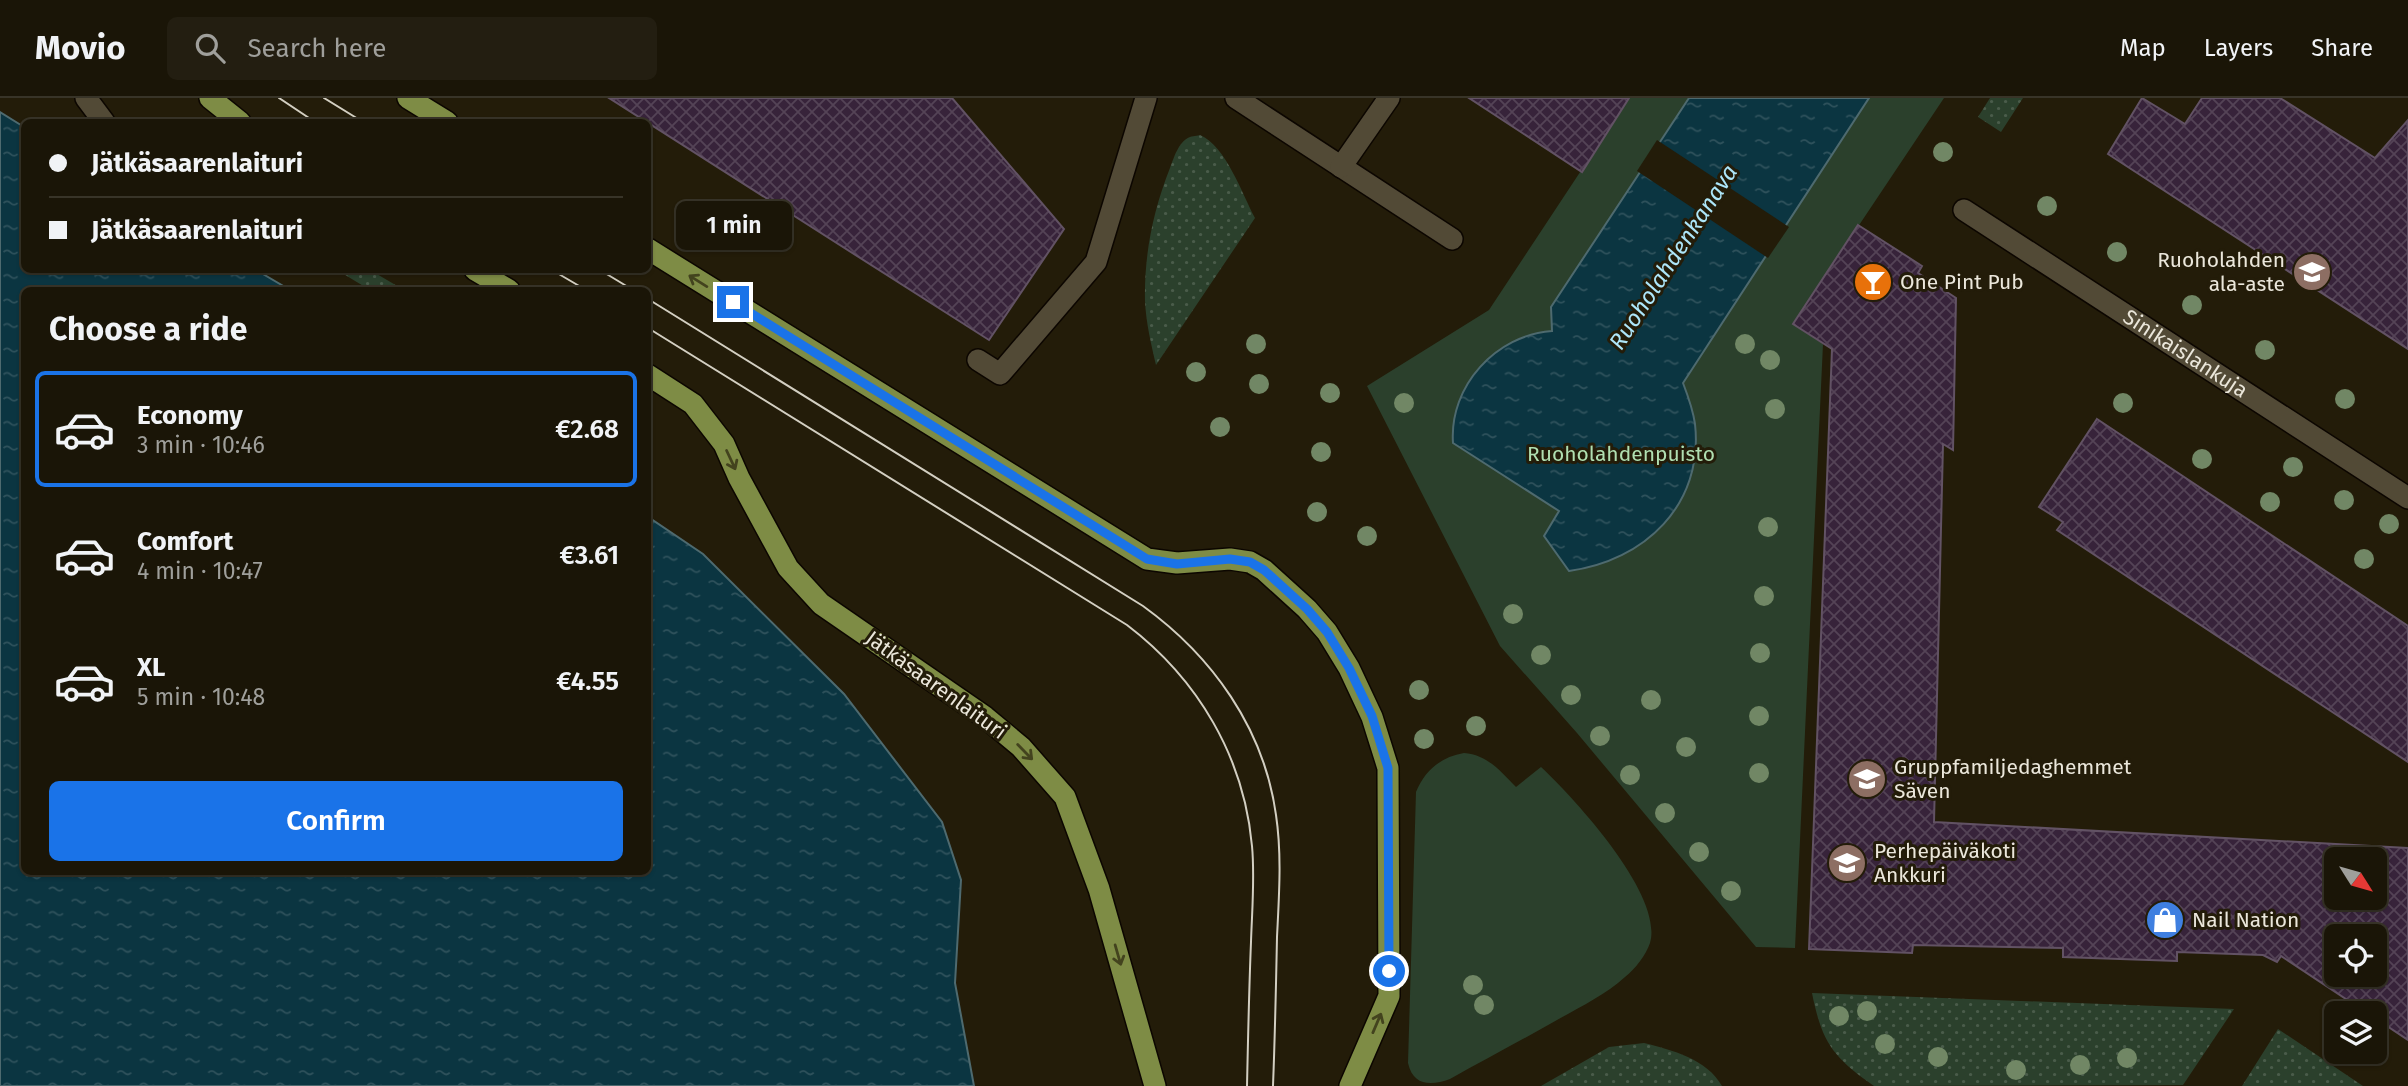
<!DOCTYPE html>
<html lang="en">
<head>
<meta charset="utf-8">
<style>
  :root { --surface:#1a1507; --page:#231e11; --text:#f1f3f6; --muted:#9f9f9b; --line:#383428; --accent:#1a73e8 }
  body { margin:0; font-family:"Fira Sans",sans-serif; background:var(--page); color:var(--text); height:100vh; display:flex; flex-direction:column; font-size:26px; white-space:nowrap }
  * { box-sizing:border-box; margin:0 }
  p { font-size:23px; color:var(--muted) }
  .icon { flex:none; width:38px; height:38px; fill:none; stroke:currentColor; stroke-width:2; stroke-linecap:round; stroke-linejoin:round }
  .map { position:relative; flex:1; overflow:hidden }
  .side { position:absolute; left:21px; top:189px; width:630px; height:588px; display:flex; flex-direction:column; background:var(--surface); border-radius:10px; box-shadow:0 2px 5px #0004,0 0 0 2px var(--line) }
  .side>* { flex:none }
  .banner { position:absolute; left:21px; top:21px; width:630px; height:154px; border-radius:10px; box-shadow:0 2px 5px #0004,0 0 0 2px var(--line); display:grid; align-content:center; height:154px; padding:0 28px; background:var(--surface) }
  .needle { width:46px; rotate:127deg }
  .fabs { position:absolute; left:2324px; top:749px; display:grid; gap:14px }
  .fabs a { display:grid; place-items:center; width:63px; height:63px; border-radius:10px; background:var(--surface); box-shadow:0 2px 5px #0004,0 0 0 2px var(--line); font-size:35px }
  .end { position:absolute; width:32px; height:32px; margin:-16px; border:9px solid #1a73e8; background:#fff; box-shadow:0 0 0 4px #fff }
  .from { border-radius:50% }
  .bubble { position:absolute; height:49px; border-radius:10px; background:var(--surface); box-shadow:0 2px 5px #0004,0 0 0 2px var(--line); font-size:23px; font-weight:600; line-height:49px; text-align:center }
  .banner b { display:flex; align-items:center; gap:24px; height:66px; font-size:26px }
  .banner b+b { border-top:2px solid var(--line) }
  .banner i { width:18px; height:18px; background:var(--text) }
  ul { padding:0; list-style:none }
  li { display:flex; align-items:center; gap:21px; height:116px; margin:0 14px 10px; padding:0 14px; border:4px solid transparent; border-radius:10px }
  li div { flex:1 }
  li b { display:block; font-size:26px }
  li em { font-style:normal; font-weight:600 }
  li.active { border-color:var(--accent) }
  li>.icon { width:63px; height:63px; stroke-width:1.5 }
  h2 { padding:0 28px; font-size:32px; line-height:84px }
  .action { display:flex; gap:14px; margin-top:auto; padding:14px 28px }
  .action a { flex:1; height:80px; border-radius:10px; background:var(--accent); color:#fff; font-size:28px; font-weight:600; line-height:80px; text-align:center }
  header { display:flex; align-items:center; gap:42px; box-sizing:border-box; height:98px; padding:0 35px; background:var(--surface); border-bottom:2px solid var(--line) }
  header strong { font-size:33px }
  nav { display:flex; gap:38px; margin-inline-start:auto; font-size:24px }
  .search { width:490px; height:63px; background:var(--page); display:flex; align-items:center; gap:18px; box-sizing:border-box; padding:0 24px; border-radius:10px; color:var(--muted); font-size:26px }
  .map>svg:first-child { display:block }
  .grass { fill:url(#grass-dots) }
  .park { fill:#2b402c }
  .water { fill:url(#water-ripples); stroke:#4e6a6f; stroke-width:2 }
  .pier { fill:#231c09 }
  .building { fill:url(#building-cross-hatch); stroke:#625264; stroke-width:2; fill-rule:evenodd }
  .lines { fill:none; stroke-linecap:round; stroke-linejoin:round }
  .minor-casing { stroke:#0c0600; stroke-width:24 }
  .major-casing { stroke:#0c0600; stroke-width:24 }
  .minor { stroke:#524a36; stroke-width:21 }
  .major { stroke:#7e8c45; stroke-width:21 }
  .tram { stroke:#d3cfc2; stroke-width:2 }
  .tree { fill:#718765 }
  .oneway { stroke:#43431e }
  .route { stroke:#1a73e8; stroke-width:9 }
  .labels { text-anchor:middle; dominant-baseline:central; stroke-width:6; stroke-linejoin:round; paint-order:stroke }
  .poi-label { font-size:21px; fill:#ebe7db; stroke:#231c09; text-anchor:start }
  .street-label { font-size:21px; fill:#ebe7db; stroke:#231c09 }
  .park-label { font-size:21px; fill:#b0dfb1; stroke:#231c09 }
  .water-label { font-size:23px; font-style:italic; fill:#ade6f9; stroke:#231c09 }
</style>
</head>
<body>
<header>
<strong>Movio</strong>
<div class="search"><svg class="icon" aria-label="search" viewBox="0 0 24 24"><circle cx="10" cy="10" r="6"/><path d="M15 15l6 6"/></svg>Search here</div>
<nav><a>Map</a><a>Layers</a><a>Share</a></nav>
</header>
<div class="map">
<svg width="2408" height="988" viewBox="0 0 2408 988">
  <defs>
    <pattern id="grass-dots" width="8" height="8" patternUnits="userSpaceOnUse" patternTransform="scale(1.75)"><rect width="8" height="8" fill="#2b402c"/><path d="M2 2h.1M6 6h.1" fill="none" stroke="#4a5c4a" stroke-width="1.8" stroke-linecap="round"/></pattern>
    <pattern id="water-ripples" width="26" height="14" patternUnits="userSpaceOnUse" patternTransform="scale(1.75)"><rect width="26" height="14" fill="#0b3541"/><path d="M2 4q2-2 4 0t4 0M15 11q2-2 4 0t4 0" fill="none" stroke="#2f525c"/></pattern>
    <pattern id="building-cross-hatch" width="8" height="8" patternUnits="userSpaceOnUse" patternTransform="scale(1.75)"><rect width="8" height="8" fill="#37233a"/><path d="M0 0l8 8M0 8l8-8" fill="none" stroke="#544356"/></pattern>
  </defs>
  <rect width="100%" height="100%" fill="#231c09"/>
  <path class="grass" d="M1990,0h33l-22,34 -23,-15z
    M1200,37c26,11 42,59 55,83l-99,147c-5,-21 -10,-43 -11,-64 -1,-46 8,-90 25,-133 4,-10 8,-26 20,-31 1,-1 9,-1 10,-2z
    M337,172h33l34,20h-34z
    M1812,895l422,16 -51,76 -309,1c-41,-29 -52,-43 -62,-93z
    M2278,931l85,57h-121z
    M1644,945c28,7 63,16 78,43h-181l68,-39z"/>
  <path class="park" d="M1629,0h315l-151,226 30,20 -28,604 -39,-1 -179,-214 -77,-87 -133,-260 122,-76z
    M1464,655c24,2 36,18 52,34l25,-20c33,31 123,128 109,176 -4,12 -15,26 -25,34 -20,18 -45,30 -68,43 -35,20 -71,39 -107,59 -19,7 -37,7 -42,-16l8,-271c9,-22 25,-35 48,-39z"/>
  <path class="water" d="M1689,0h180l-186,285c5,13 10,27 12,41 9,81 -51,137 -126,147l-25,-35 15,-25 -106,-68c-4,-57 43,-108 99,-112l-1,-24z
    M0,14l24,15v143h232l34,20h-266v582h624v-355l55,37 141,140 98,128 19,58 -6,103 19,103h-974z"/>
  <path class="pier" d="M1657,42l132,87 -21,31 -131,-87z"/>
  <path class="building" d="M609,0h343l112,131 -75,111z
    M1469,0h160l-47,74z
    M2142,0l43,26 17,-26h78l95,60 33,-38v229l-300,-195z
    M1858,127l64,41 -4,7 38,25 -3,152 -10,-6 -9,378 474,26v192l-33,-22v-5h-8l-86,-57 -4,6 -14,-7 -86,-3v9l-114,-4v-9l-150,-3 -1,8 -103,-4 23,-600 -39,-25zM2336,761h39v39h-39zM2336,838h39v39h-39z
    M2097,321l311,207v136l-351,-232 6,-8 -24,-15z"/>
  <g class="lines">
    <defs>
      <g id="minor">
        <path d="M86,0l18,24"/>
        <path d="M1236,0l216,141"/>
        <path d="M1341,69l48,-69"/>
        <path id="s1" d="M1964,112l444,288"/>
        <path d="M978,262l22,14 96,-112 50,-164"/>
      </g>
      <path id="major" d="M210,0l30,24
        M408,0l39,24
        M648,151l499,310 30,4 53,-4 20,3 14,8 43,39 20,23 22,36 23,49 16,51 1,228 -39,90
        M475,172l34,20
        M648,277l45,29 31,40 15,34 49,90 33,36 164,113 36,30 44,50 34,92 56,197"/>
    </defs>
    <use href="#minor" class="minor-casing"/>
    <use href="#major" class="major-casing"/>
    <use href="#minor" class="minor"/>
    <use href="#major" class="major"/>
    <path class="tram" d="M279,0l36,24
      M324,0l39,24
      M552,172l34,20
      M600,172l33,20
      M648,201l495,307c69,50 121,122 133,209 6,40 3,81 1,122 -1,50 -2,99 -4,149
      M648,230l479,297c71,54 117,132 125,221 3,31 0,64 -1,96 -2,48 -3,96 -4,144"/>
  </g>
  <g class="tree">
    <circle cx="1943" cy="54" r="10"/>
    <circle cx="2047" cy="108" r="10"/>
    <circle cx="2117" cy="154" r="10"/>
    <circle cx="2192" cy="207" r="10"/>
    <circle cx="1256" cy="246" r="10"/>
    <circle cx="1745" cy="246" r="10"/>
    <circle cx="2265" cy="252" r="10"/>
    <circle cx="1770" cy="262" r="10"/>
    <circle cx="1196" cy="274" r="10"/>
    <circle cx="1259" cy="286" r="10"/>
    <circle cx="1330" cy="295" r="10"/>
    <circle cx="2345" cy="301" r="10"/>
    <circle cx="1404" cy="305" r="10"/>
    <circle cx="2123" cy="305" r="10"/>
    <circle cx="1775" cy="311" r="10"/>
    <circle cx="1220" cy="329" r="10"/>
    <circle cx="1321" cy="354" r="10"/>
    <circle cx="2202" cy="361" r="10"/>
    <circle cx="2293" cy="369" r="10"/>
    <circle cx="2344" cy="402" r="10"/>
    <circle cx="2270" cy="404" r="10"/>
    <circle cx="1317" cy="414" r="10"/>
    <circle cx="2389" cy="426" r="10"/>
    <circle cx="1768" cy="429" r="10"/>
    <circle cx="1367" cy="438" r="10"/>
    <circle cx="2364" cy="461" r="10"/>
    <circle cx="1764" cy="498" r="10"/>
    <circle cx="1513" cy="516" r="10"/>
    <circle cx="1760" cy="555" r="10"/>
    <circle cx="1541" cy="557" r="10"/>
    <circle cx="1419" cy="592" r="10"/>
    <circle cx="1571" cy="597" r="10"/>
    <circle cx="1651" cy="602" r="10"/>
    <circle cx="1759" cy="618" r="10"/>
    <circle cx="1476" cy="628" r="10"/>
    <circle cx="1600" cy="638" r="10"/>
    <circle cx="1424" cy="641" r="10"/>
    <circle cx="1686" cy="649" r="10"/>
    <circle cx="1759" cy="675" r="10"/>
    <circle cx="1630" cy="677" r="10"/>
    <circle cx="1665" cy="715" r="10"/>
    <circle cx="1699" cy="754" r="10"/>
    <circle cx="1731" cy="793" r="10"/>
    <circle cx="1473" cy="887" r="10"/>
    <circle cx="1484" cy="907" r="10"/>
    <circle cx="1867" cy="913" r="10"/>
    <circle cx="1839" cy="918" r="10"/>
    <circle cx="1885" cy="946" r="10"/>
    <circle cx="1938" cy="959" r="10"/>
    <circle cx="2127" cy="960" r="10"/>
    <circle cx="2080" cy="967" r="10"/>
    <circle cx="2016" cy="972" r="10"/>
  </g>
  <defs><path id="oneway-shaft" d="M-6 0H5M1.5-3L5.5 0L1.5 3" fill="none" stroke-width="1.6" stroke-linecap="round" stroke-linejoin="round" transform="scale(1.75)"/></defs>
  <g class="oneway">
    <use href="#oneway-shaft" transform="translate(698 183) rotate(-148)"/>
    <use href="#oneway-shaft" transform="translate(731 362) rotate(65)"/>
    <use href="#oneway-shaft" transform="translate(1025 654) rotate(46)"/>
    <use href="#oneway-shaft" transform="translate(1118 857) rotate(74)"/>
    <use href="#oneway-shaft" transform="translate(1377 925) rotate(-67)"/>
  </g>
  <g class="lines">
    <path class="route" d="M733,204l414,257 30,5 53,-5 20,3 14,8 43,39 20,23 22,36 23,48 16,52 1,203"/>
  </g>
  <defs>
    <symbol id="school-disc" viewBox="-11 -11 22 22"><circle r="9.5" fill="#8d6e63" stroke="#231c09"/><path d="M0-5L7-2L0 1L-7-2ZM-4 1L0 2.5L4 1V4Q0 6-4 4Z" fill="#fff"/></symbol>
    <symbol id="bar-disc" viewBox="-11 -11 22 22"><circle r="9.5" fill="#e8710a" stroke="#231c09"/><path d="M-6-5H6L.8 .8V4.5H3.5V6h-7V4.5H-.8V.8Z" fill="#fff"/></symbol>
    <symbol id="shop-disc" viewBox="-11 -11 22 22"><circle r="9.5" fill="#3f7fe0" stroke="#231c09"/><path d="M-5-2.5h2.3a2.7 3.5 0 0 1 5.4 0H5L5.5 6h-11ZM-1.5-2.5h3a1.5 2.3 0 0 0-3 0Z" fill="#fff"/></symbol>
  </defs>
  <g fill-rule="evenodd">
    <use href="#school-disc" x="2290" y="152" width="44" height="44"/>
    <use href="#bar-disc" x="1851" y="162" width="44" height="44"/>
    <use href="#school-disc" x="1845" y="659" width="44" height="44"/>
    <use href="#school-disc" x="1825" y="743" width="44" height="44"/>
    <use href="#shop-disc" x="2143" y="800" width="44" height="44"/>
  </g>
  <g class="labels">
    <g class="poi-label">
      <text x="2285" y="162" text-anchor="end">Ruoholahden<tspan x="2285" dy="24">ala-aste</tspan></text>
      <text x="1900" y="184">One Pint Pub</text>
      <text x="1894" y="669">Gruppfamiljedaghemmet<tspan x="1894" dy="24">Säven</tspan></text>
      <text x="1874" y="753">Perhepäiväkoti<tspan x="1874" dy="24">Ankkuri</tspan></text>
      <text x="2192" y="822">Nail Nation</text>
    </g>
    <g class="street-label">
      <text stroke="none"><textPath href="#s1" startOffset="264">Sinikaislankuja</textPath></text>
      <text transform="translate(936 587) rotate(36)">Jätkäsaarenlaituri</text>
    </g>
    <g class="park-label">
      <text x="1621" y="356">Ruoholahdenpuisto</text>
    </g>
    <g class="water-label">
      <text transform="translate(1673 159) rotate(-57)">Ruoholahdenkanava</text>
    </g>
  </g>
</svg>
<div class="fabs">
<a><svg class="needle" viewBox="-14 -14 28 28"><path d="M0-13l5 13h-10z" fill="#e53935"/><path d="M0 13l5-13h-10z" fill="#9f9f9b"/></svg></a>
<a><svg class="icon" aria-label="locate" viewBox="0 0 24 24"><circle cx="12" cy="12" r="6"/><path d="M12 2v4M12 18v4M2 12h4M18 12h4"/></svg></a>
<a><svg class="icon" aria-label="layers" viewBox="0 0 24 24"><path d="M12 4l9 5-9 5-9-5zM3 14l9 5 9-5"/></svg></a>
</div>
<i class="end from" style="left:1389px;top:873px"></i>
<i class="end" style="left:733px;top:204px"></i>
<div class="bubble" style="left:676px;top:103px;width:116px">1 min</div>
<div class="banner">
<b><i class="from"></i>Jätkäsaarenlaituri</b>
<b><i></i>Jätkäsaarenlaituri</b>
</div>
<section class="side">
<h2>Choose a ride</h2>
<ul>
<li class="active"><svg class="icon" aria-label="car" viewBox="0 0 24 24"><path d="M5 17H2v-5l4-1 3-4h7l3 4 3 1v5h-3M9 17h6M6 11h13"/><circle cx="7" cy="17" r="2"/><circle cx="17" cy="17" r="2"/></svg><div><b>Economy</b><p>3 min · 10:46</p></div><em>€2.68</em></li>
<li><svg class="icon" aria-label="car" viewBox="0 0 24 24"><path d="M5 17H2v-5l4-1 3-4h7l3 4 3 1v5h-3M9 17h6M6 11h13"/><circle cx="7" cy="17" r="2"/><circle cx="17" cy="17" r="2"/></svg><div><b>Comfort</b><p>4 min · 10:47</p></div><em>€3.61</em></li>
<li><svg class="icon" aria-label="car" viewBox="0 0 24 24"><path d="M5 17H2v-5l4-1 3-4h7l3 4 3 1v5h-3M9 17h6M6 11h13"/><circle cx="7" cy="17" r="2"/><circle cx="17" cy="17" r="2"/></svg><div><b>XL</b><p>5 min · 10:48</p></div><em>€4.55</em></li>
</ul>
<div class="action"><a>Confirm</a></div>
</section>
</div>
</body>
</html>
